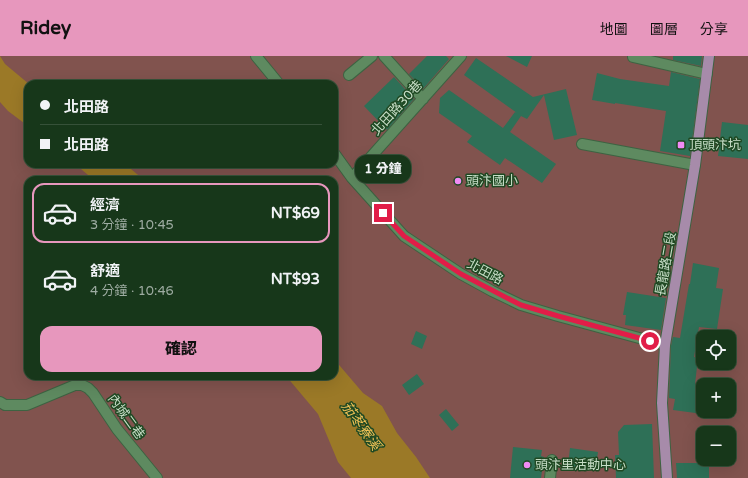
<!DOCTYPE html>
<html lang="zh-TW">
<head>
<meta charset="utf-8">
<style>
  :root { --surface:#17371a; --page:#203f23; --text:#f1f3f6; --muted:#9eaca2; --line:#365139; --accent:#e797bd }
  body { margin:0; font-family:"Varela Round","Noto Sans TC",sans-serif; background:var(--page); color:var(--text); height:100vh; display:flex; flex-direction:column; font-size:15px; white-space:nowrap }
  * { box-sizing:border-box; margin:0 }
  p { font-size:13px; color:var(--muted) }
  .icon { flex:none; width:22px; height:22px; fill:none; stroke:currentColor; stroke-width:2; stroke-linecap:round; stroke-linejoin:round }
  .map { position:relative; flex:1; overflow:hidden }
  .side { position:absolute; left:24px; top:120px; width:314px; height:204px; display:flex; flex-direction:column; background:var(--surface); border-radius:12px; box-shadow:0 4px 16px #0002,0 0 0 1px var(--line) }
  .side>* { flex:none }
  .hud { position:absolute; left:24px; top:24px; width:314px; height:88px; border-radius:12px; box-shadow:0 4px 16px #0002,0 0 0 1px var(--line); display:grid; align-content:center; height:88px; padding:0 16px; background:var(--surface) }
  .buttons { position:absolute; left:696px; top:274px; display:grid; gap:8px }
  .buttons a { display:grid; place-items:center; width:40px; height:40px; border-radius:8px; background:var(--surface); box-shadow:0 4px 16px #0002,0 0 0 1px var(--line); font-size:20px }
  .end { position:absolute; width:18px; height:18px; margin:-9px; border:5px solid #e11d48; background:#fff; box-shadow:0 0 0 2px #fff }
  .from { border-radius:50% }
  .bubble { position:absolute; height:28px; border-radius:12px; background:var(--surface); box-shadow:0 4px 16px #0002,0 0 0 1px var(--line); font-size:13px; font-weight:800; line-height:28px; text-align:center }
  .hud b { display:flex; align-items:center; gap:14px; height:38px; font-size:15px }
  .hud b+b { border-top:1px solid var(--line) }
  .hud i { width:10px; height:10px; background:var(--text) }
  ul { padding:7px 0 0; list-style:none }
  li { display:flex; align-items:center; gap:12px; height:60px; margin:0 8px 6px; padding:0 8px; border:2px solid transparent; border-radius:12px }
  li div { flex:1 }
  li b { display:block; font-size:15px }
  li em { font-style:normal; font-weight:800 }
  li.current { border-color:var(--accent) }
  li>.icon { width:36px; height:36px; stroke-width:1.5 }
  .button { display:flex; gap:8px; margin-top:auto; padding:8px 16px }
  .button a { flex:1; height:46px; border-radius:12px; background:var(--accent); color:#111; font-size:16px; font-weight:800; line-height:46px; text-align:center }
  header { display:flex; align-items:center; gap:24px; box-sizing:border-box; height:56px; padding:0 20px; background:var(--accent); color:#111 }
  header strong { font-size:19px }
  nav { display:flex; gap:22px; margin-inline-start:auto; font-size:14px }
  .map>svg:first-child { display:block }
  .green { fill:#81534e; fill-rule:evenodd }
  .water { fill:#9b7927 }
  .building { fill:#2e7057 }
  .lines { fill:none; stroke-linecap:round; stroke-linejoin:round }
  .minor-casing { stroke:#3d6342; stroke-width:12 }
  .major-casing { stroke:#3d6342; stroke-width:12 }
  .minor { stroke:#5e8a60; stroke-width:10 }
  .major { stroke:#a78baa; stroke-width:10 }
  .route { stroke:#e11d48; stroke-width:5 }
  .poi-dot { fill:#f08bf5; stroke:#1f4923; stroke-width:1.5 }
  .labels { text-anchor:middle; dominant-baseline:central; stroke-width:3; stroke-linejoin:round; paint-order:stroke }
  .street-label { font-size:13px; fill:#c7dec7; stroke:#1f4923 }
  .poi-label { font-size:13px; fill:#c7dec7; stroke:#1f4923; text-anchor:start }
  .water-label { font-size:14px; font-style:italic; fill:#f1c256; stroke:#1f4923 }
</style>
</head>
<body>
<header>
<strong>Ridey</strong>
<nav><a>地圖</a><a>圖層</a><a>分享</a></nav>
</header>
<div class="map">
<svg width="748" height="422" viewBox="0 0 748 422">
  <rect width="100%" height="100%" fill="#1f4923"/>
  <path class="green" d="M0,0h748v422h-748zM28,28h306v80h-306zM28,124h306v196h-306zM703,281h26v26h-26zM703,329h26v26h-26zM703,377h26v26h-26z"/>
  <path class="water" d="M0,0l5,8 24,20h-1v42l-20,-15 -8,-9z
    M75,108h50l19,16h-50z
    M334,303l29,34 19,13 15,27 19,24 14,21h-79l-13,-16 -20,-48 -32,-38h48z"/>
  <path class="building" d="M427,0h19l3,3 -26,30 -14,-15z
    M506,0h26l-5,11z
    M673,0h29l-1,10 -28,-6z
    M476,2l57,39 33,-8 11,46 -23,5 -10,-45 -17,24 -6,-3 -11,16 46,32 -14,19 -37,-25 -5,7 -33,-23 5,-6 -33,-23 1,-15 9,-8 54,38 12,-16 2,1 -53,-38z
    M671,16l29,7 -10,77 -30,-5 6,-40 -51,-8v1l-23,-4 5,-27 23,6 49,7z
    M394,21l20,22 -27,31 -23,-24z
    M722,66l26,3v34l-30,-3z
    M693,207l26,5 -3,20 7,1 -6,40 -18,-2 -5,30 4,1 -3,26 8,1v29l-30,-4 2,-11 -6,-1 2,-52 2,-9 7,1 9,-54h1z
    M627,236l39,6 -5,32 -36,-5 1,-10h-3z
    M416,275l11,5 -5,13 -11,-5z
    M417,318l7,10 -15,11 -7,-10z
    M446,353l13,16 -7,6 -13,-16z
    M652,368l2,54h-38l-1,-23h4l-1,-23 6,-7z
    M513,391l29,3 -1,6 3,1 -3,21h-31z
    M570,392l28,4 -3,18 -27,-4z
    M676,407h33v15h-32z"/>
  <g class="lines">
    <defs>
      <path id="minor" d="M256,0l23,28
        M384,0l39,43
        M633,1l74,17
        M349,19l23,-19
        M582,88l113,21
        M334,97l18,25 52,58 57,38 31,17 29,14 37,11 107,29
        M352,122l109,-122
        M0,346l5,3h22l48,-20h7l6,3 5,5 24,36 40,49
        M550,422l2,-18"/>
      <path id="major" d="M667,422l-5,-75 3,-58 30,-180 14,-109"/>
    </defs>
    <use href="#minor" class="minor-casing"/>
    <use href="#major" class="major-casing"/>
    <use href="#minor" class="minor"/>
    <use href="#major" class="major"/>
  </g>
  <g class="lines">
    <path class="route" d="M383,157l21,23 57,38 50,26 10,5 37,11 92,25"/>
  </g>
  <g class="poi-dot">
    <rect x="677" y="85" width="8" height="8" rx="2"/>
    <circle cx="458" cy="125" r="4"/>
    <circle cx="527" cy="409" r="4"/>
  </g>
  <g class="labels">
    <g class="street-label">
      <text transform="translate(397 52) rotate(-48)">北田路30巷</text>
      <text transform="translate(666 208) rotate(-80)">長龍路二段</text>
      <text transform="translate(485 216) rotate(28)">北田路</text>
      <text transform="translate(126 361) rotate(54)">內城二巷</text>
    </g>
    <g class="poi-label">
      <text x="689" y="89">頂頭汴坑</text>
      <text x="466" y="125">頭汴國小</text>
      <text x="535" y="409">頭汴里活動中心</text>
    </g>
    <g class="water-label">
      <text transform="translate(361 370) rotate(54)">茄苳寮溪</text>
    </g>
  </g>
</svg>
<div class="buttons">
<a><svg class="icon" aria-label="locate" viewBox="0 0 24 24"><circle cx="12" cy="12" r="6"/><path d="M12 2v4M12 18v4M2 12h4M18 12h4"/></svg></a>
<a>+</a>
<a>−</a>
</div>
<i class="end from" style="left:650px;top:285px"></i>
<i class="end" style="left:383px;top:157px"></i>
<div class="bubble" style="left:355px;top:99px;width:56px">1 分鐘</div>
<div class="hud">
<b><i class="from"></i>北田路</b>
<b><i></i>北田路</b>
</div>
<section class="side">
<ul>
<li class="current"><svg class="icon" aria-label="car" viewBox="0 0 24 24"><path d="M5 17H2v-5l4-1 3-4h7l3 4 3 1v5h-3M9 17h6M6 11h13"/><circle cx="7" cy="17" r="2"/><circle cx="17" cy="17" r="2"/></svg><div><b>經濟</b><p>3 分鐘 · 10:45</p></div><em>NT$69</em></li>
<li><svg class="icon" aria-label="car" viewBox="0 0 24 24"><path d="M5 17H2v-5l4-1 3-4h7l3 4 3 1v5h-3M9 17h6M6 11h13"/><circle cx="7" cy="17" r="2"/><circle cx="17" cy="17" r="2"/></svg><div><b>舒適</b><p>4 分鐘 · 10:46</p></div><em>NT$93</em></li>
</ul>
<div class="button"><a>確認</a></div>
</section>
</div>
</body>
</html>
